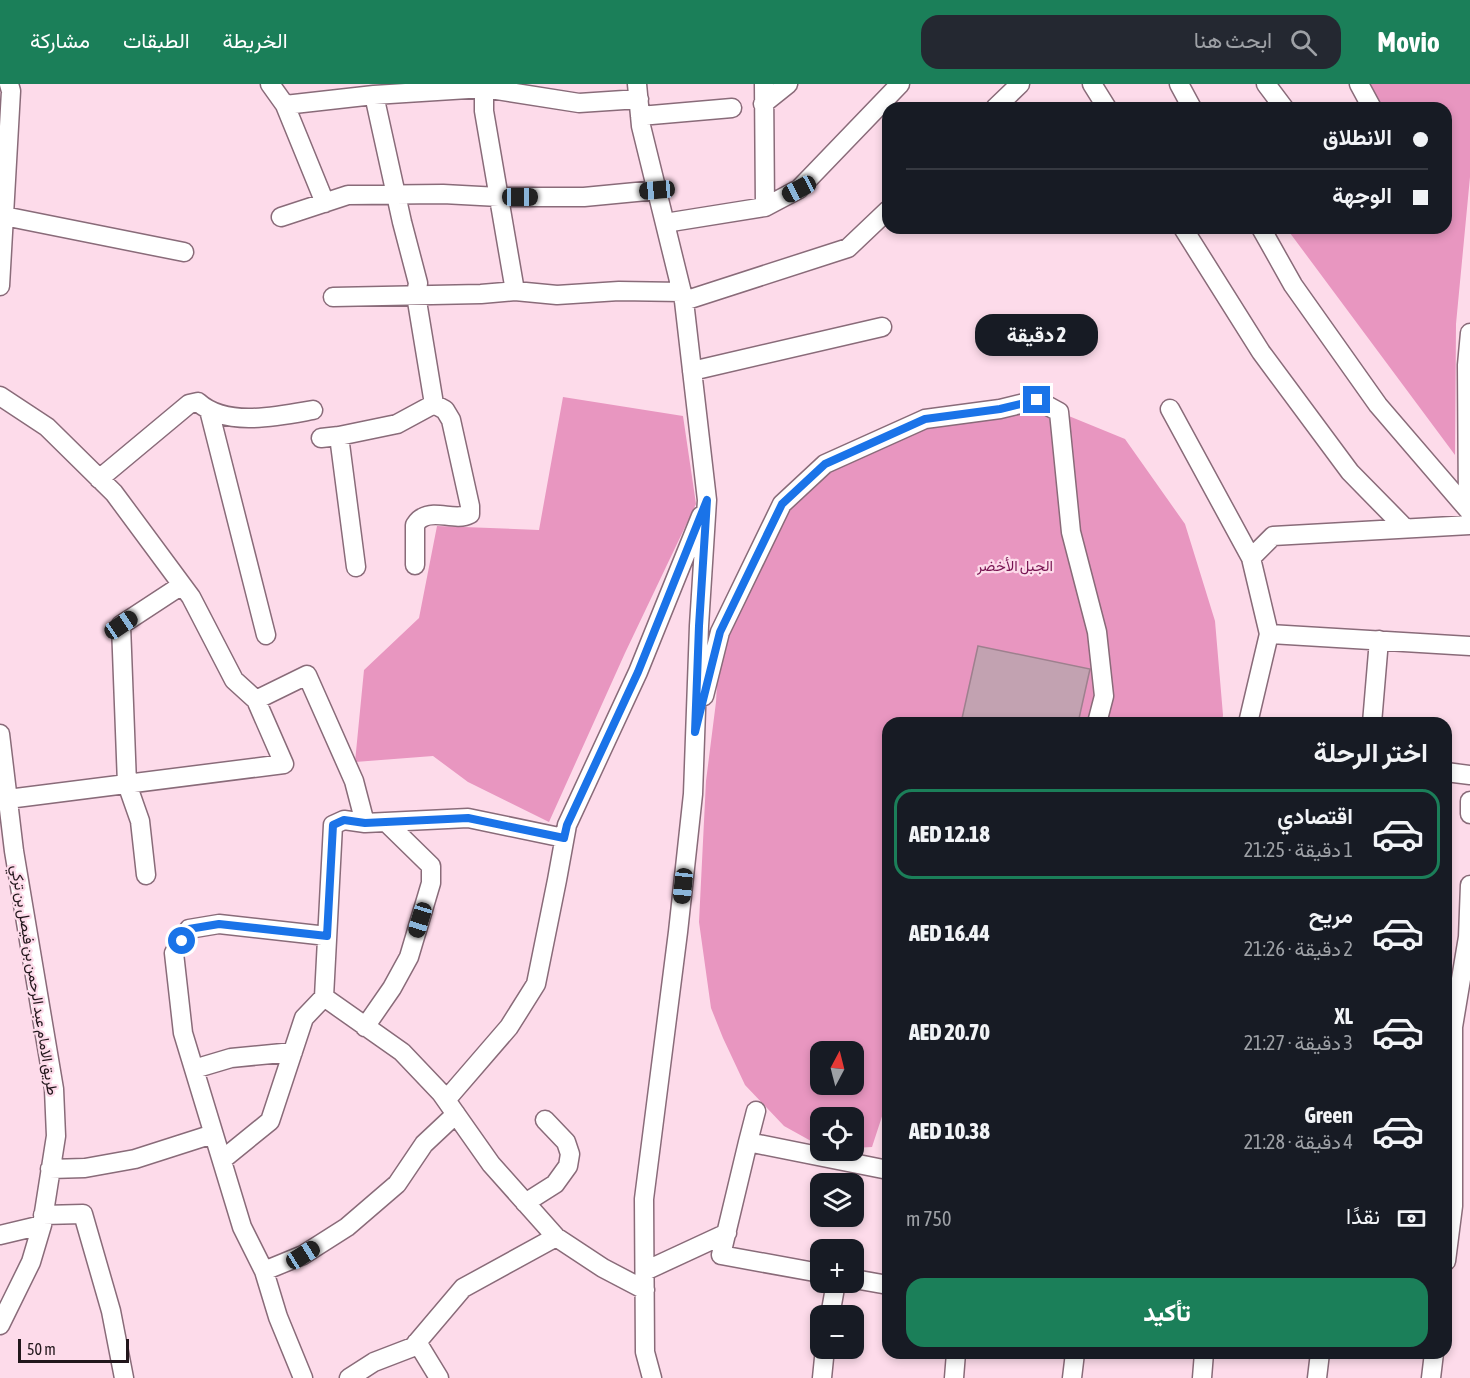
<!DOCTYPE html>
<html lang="ar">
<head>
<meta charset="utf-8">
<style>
  :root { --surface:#171b24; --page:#242831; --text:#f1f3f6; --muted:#9ea1a6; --line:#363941; --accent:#1b7f59 }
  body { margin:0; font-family:"Asap Condensed",Vazirmatn,sans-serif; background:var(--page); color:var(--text); direction:rtl; height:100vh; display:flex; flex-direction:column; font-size:22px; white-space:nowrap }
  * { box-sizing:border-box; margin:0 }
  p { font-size:20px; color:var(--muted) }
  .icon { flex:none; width:33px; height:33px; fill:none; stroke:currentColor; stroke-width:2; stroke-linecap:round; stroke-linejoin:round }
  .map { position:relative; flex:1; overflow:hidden; direction:ltr }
  .drawer { position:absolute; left:882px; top:633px; width:570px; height:642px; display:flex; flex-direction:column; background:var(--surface); border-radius:18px; box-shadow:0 3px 9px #0003; direction:rtl }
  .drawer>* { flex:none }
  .top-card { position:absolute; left:882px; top:18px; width:570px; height:132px; border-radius:18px; box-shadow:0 3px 9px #0003; direction:rtl; display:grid; align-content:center; height:132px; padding:0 24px; background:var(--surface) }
  .needle { width:39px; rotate:7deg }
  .buttons { position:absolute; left:810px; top:957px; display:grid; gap:12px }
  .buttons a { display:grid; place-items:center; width:54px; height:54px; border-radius:12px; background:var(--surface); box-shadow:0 3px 9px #0003; font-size:30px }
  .scale { position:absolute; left:18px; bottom:15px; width:111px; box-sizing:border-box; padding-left:6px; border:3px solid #21161b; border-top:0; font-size:16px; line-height:21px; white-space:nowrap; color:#21161b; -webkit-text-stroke:4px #fddbea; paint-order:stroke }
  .end { position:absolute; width:27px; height:27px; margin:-14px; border:8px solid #1a73e8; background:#fff; box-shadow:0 0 0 3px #fff }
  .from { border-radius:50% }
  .bubble { position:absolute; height:42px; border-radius:18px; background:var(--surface); box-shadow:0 3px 9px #0003; font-size:20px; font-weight:800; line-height:42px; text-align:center; direction:rtl }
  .car { position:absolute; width:18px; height:36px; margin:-18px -9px; border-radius:8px; box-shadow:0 0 4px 2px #0007; background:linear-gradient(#222 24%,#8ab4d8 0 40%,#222 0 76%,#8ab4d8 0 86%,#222 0) }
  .top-card b { display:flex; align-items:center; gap:21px; height:57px; font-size:22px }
  .top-card b+b { border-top:2px solid var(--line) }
  .top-card i { width:15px; height:15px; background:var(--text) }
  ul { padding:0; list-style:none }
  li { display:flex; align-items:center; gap:18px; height:90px; margin:0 12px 9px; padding:0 12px; border:3px solid transparent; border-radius:18px }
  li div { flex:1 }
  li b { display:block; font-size:22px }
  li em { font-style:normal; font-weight:800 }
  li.active { border-color:var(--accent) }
  li>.icon { width:54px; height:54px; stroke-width:1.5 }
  h2 { padding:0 24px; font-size:27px; line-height:72px }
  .pay { display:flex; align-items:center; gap:15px; height:66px; padding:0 24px; font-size:22px }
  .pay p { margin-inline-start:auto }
  .button { display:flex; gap:12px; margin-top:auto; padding:12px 24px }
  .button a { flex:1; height:69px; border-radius:18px; background:var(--accent); color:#fff; font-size:24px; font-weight:800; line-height:69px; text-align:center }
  header { display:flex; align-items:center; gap:36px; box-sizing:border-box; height:84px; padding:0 30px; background:var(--accent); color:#fff }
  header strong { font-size:28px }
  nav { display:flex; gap:33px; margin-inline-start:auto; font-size:21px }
  .search { width:420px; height:54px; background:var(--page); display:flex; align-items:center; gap:15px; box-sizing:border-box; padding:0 21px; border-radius:18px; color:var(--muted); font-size:22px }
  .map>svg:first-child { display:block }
  .green { fill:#e896c0; fill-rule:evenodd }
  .building { fill:#c2a2b1; stroke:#9e808e; stroke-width:1.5 }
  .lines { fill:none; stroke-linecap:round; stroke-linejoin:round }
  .minor-casing { stroke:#896b79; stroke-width:21 }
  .minor { stroke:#fff; stroke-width:18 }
  .route { stroke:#1a73e8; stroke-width:8 }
  .labels { text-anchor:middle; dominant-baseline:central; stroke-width:4.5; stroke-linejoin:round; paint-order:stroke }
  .park-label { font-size:15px; fill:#781552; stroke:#fddbea }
  .street-label { font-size:15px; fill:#21161b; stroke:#fddbea }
</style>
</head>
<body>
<header>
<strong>Movio</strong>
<div class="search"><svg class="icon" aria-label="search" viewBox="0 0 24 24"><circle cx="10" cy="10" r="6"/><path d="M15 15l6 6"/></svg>ابحث هنا</div>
<nav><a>الخريطة</a><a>الطبقات</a><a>مشاركة</a></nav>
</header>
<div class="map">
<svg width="1470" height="1294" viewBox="0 0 1470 1294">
  <rect width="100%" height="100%" fill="#fddbea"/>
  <path class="green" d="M1358,0h112v93l-14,147 -1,131 -168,-226 2,-1h157v-120h-64z
    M563,313l120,19 13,88 -71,149 -76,169 -81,-40 -35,-26 -78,6 9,-92 55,-52 18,-92 102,4z
    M1010,322l49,6 66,27 60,85 30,97 8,94 -1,8h-334v375l-16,49 -18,1v-30h-34v28l-36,-20 -39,-41 -22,-47 -12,-30 -12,-86 7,-141 10,-79 4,-70 62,-128 43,-40 100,-45zM820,968h34v32h-34z"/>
  <path class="building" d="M978,562l112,23 -12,54h-117z"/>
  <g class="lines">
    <defs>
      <path id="minor" d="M270,0l15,21 40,98
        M484,0v27l31,180
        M637,0l4,42 43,175 23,199 -8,126 -6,168 -15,138 -34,267 1,153 7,26
        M764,0l1,123
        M1092,0l15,24
        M1179,0l13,24
        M1266,0l18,24
        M1359,0l13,24
        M374,11l28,127 16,61 -2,12 18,109
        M763,20l25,-20
        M285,21l89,-10 110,-7 95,15 60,-4
        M995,24l25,-24
        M640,32l92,-8
        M4,132l180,36
        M281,133l67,-22 95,-1 56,3h85l73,-7
        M665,139l100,-16 34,-18 101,-105
        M1183,144l78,124 89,120 55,56
        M1261,144l32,57 85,120 92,107
        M0,202l11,-195 -2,-7
        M333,213l148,-3 34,-3 42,4 62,-4 63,1
        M684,217l164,-53 40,-38
        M692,287l190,-44
        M0,312l47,31 67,66 77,104 43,83 22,20 28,64 -276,35
        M1170,325l81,149 18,76 -21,89
        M209,326l57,225
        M339,352l17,131
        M321,354l18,-2 58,-12 37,-20
        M99,395l90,-75 9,-2c28,26 81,14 115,8
        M1468,425l-1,-144 3,-32
        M1251,474l22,-22 197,-11
        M415,481v-40c2,-3 4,-6 7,-7 14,-9 33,4 48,-4v-8l-19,-86 -6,-10 -11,-6
        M1269,550l201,12
        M704,612l16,-64 62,-128 43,-40 100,-45 75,-10 37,-9 22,12 12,120 26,100 7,64 -7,27
        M256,616l51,-25 47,106 11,42
        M1372,639l7,-83
        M0,650l14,117 40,238 2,47 -14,89 -11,37 -31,63
        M1446,688l24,3
        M1470,717v13
        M146,791l-6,-54 -13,-37 -6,-159 61,-40
        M324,913l78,55 39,41 50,71 65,73 47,31 42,22
        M365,943l27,-39 17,-31 22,-74v-17l-45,-44
        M194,985l37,-11 62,-6
        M446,1016l63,-73 27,-43 21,-104 10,-55 71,-153 63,-156
        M756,1027l-8,31 -27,113 99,18
        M748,1058l140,28
        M222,1076l48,-39 34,-103 20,-21 9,-172 11,-5 21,3 103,-5 96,20
        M50,1085l35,-1 50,-9 78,-25
        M525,1119l30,-19 13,-18 2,-12 -4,-12 -21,-22
        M43,1131l40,-1 28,97 13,67
        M0,1151l42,-10
        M1446,1177l7,-55v-179l15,-90 2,-52
        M264,1187l39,-16 44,-28 50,-43 27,-40 32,-30
        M645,1187l82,-38
        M854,1195l34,6
        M830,1232l6,-34
        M417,1258l22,36
        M303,1294l-25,-61 -14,-46 -22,-44 -59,-194 -9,-80 15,-24 30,-5 108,12
        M349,1294l25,-16 39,-15 50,-59 93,-51
        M822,1294l3,-30
        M954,1294l2,-25
        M1072,1294l3,-25
        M1202,1294l2,-25
        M1317,1294l3,-25
        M1431,1294l3,-25"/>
    </defs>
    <use href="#minor" class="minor-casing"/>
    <use href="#minor" class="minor"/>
  </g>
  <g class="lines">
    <path class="route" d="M182,857l7,-12 30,-5 108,12 6,-111 11,-5 21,3 103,-5 96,20 3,-13 71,-153 69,-172 -8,126 -4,106 25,-100 62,-128 43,-40 100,-45 75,-10 37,-9"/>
  </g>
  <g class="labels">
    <g class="park-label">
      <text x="1015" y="481">الجبل الأخضر</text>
    </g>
    <g class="street-label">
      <text transform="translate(35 896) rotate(81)">طريق الامام عبد الرحمن بن فيصل بن تركي</text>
    </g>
  </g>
</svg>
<div class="buttons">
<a><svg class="needle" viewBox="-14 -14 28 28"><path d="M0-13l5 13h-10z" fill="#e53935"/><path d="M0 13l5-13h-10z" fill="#9ea1a6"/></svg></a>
<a><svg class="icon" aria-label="locate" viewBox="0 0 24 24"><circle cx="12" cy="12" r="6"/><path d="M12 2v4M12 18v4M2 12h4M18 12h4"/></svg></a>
<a><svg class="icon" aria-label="layers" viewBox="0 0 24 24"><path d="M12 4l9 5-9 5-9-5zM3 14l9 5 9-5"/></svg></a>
<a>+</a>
<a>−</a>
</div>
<div class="scale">50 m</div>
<i class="end from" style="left:182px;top:857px"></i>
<i class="end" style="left:1037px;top:316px"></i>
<div class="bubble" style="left:975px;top:230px;width:123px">2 دقيقة</div>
<i class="car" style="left:799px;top:105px;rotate:242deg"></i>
<i class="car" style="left:657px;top:106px;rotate:265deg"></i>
<i class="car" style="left:520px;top:113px;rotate:90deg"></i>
<i class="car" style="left:121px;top:541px;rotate:56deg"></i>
<i class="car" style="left:683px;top:802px;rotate:186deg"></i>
<i class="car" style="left:420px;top:836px;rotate:197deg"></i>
<i class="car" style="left:303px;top:1171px;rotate:58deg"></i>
<div class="top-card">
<b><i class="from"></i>الانطلاق</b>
<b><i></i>الوجهة</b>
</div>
<section class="drawer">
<h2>اختر الرحلة</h2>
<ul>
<li class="active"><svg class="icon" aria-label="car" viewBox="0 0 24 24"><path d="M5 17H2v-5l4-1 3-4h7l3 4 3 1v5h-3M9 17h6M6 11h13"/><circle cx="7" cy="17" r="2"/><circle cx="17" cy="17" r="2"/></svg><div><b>اقتصادي</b><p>1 دقيقة · 21:25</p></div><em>AED 12.18</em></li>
<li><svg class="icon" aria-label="car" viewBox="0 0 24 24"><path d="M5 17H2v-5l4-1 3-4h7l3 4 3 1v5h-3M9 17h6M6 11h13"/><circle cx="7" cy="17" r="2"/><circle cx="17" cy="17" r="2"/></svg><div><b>مريح</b><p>2 دقيقة · 21:26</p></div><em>AED 16.44</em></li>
<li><svg class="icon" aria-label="car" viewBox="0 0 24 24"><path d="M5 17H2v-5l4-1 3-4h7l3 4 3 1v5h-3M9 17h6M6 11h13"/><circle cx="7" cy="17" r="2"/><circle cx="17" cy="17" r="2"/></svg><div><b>XL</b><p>3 دقيقة · 21:27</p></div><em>AED 20.70</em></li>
<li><svg class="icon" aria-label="car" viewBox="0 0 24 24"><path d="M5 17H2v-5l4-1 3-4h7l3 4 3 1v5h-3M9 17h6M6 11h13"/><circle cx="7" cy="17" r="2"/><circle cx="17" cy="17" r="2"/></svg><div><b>Green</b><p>4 دقيقة · 21:28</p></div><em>AED 10.38</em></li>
</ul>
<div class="pay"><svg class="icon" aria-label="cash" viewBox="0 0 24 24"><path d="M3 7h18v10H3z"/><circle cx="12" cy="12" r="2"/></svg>نقدًا<p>750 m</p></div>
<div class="button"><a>تأكيد</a></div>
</section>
</div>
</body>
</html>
